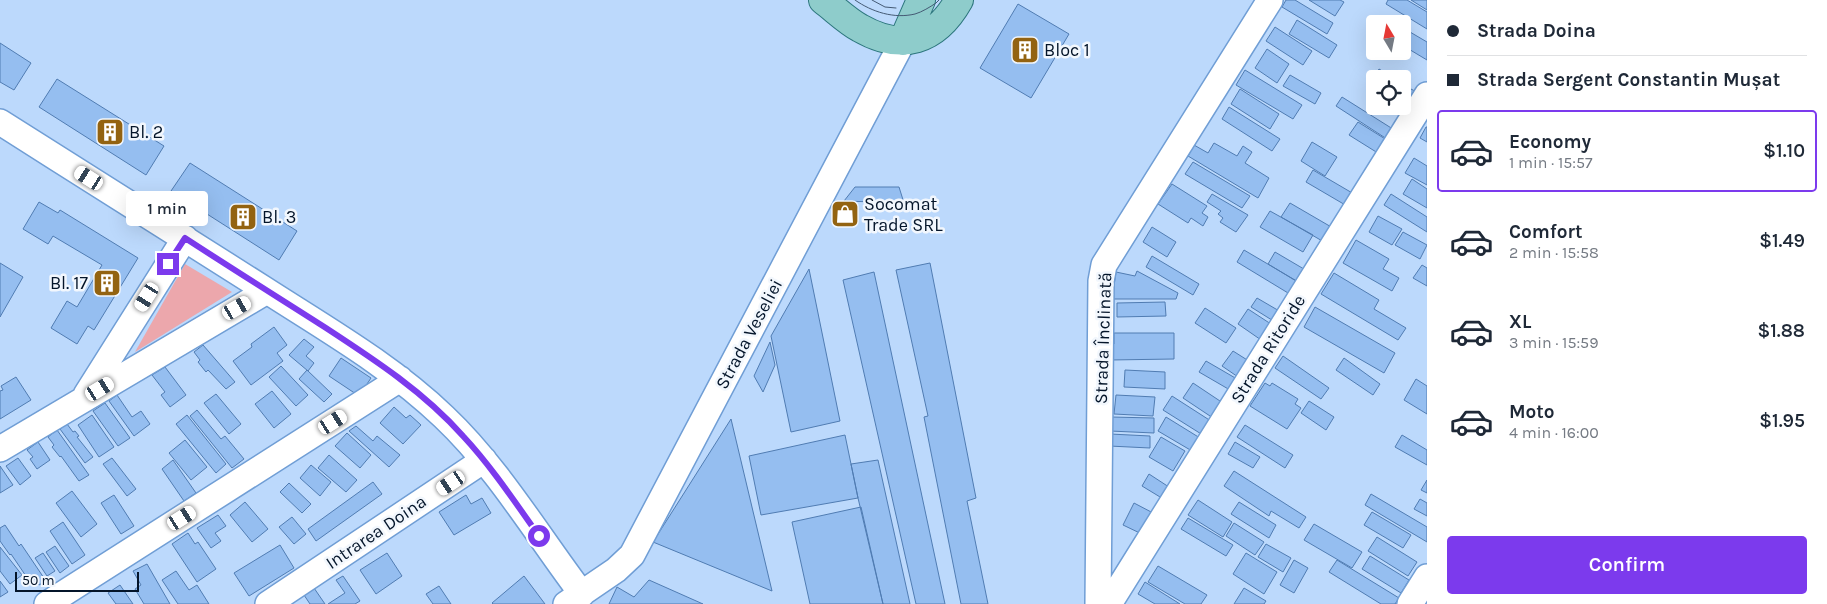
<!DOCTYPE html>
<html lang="en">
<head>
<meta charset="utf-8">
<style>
  :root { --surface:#fff; --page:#f6f6f7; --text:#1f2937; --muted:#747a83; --line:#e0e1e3; --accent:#7c3aed }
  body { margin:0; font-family:Karla,sans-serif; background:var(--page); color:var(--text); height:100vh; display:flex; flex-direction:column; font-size:19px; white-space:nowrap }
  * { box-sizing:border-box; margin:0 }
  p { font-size:16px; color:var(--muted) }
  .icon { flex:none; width:28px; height:28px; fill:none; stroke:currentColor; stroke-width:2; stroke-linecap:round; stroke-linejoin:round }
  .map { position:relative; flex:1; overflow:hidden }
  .details { display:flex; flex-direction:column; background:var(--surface); width:400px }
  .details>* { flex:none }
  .top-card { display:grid; align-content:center; height:110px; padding:0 20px; background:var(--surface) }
  .needle { width:32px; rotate:350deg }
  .fabs { position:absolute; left:1366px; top:15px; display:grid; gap:10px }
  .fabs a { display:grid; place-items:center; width:45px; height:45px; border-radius:5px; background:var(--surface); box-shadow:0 5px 20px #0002; font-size:25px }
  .scale { position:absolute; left:15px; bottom:12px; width:124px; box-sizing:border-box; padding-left:5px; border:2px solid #04152a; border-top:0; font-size:14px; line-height:18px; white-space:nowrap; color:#04152a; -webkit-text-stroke:4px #f2f7fd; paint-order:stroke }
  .end { position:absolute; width:22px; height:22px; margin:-11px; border:6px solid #7c3aed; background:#fff; box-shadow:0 0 0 2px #fff }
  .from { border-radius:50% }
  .bubble { position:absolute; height:35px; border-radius:5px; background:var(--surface); box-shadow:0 5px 20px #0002; font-size:16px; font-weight:600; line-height:35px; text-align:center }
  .car { position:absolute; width:15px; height:30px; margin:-15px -8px; border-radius:6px; box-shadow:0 0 4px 1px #0007; background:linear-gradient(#fff 24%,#345 0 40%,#fff 0 76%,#345 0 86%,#fff 0) }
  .top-card b { display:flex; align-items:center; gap:18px; height:48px; font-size:19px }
  .top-card b+b { border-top:1px solid var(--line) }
  .top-card i { width:12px; height:12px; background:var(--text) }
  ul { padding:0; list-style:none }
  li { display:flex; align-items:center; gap:15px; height:82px; margin:0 10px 8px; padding:0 10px; border:2px solid transparent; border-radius:5px }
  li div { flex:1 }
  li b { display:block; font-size:19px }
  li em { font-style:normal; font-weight:600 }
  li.current { border-color:var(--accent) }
  li>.icon { width:45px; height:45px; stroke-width:1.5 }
  .button { display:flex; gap:10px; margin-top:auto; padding:10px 20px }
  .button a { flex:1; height:58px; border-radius:5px; background:var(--accent); color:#fff; font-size:20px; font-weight:600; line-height:58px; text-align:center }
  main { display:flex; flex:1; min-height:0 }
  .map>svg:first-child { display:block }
  .green { fill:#eca7ac }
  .building { fill:#95bef0; stroke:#507cb2 }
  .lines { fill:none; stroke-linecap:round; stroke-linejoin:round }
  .minor-casing { stroke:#709ed5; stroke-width:28 }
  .major-casing { stroke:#2c767d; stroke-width:30 }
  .minor { stroke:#fff; stroke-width:25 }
  .major { stroke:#8ecccb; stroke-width:28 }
  .tram { stroke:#445a74; stroke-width:1 }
  .route { stroke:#7c3aed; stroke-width:6 }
  .labels { text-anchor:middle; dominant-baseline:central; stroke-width:5; stroke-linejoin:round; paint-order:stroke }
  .poi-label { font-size:18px; fill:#04152a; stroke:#f2f7fd; text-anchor:start }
  .street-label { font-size:18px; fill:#04152a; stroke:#f2f7fd }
</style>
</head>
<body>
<main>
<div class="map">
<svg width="1427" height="604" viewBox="0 0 1427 604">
  <rect width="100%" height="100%" fill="#bcd9fc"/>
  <path class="green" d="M185,264l47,28 -97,60z"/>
  <path class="building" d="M1286,0h9l38,23 -6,11 -45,-27z
    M1309,0h31l4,2 -9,14z
    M1388,0h19l20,12v17l-41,-25z
    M1411,0h16v10z
    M1018,4l51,30 -38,64 -51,-30z
    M1297,20l40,25 -8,13 -40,-24z
    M1275,27l37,24 -9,14 -37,-24z
    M1410,32l17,10v18l-25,-15z
    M0,43l31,20 -17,27 -14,-8z
    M1267,49l22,15 -12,19 -22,-15z
    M1379,69l16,10h-20v8l-5,-3z
    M1245,70l57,35 -9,14 -57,-34z
    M1290,75l31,18 -6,11 -32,-18z
    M57,79l107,67 -18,29 -107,-68z
    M1402,84l18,10 -9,14 -9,-5z
    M1240,89l39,25 -9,15 -39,-25z
    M1342,97l54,34 -6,10 -54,-35z
    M1229,107l51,32 -8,12 -50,-32z
    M1358,122l32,20 -9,13 -32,-20z
    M1426,127h1v15l-7,-4z
    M1312,142l25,15 -12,19 -24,-15z
    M1214,143l23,13 6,-10 9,6 -7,11 24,15 -11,20 -70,-42 6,-11 14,8z
    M1414,158l13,8v19l-22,-12z
    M1193,162l57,34 -8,12 -57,-34z
    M190,163l107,68 -18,29 -108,-69z
    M1313,170l41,24 -7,12 -41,-24z
    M1412,179l15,10v19l-24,-14z
    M1172,184l35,22 -5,7 6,4 -5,9 -12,-8 -3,5 -30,-19z
    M855,187h44l5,16 -60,-2z
    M1212,194l36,21 -12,17 -16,-10 3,-4 -5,-4 3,-3 -14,-9z
    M1391,194l36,23v15l-43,-27z
    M39,202l19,11 2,-3 78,48 -44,72 -6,-4 -11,18 -26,-16 16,-27 10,6 25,-42 -49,-29 -5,8 -25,-15z
    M1290,203l43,25 -9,14 -43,-25z
    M1270,211l43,24 -10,17 -43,-25z
    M1378,216l24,13 -10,16 -23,-13z
    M1152,227l24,15 -9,15 -24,-15z
    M1403,232l24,13 -7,14 -25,-14z
    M1356,240l33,19 -6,10 16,9 -7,13 -49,-28z
    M1244,250l56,33 -7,13 -56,-34z
    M1275,252l34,20 -8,12 -33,-20z
    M1152,256l47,28 -6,11 -47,-28z
    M0,263l23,14 -23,40z
    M930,263l46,235 -9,3 21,103h-27l-37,-187 4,-1 -32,-146z
    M1422,265l5,3v18l-14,-8z
    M809,269l31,152 -49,11 -20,-96z
    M1137,271l41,22 -2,6h-64l4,-27 19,4z
    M874,272l71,332h-29l-73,-324z
    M1334,273l45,27 -5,9 32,19 -8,12 -77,-46z
    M1257,298l24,14 -6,10 -24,-15z
    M1165,302l1,14 -49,1v-14z
    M1315,307l80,46 -11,20 -80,-46z
    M1205,308l31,20 -10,15 -31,-20z
    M1248,309l26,17 -10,16 -26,-18z
    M274,327l13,18 -10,8 6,8 -32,24 -18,-24 19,-14 -1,-3z
    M1114,333h60v26l-64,1 1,-17 3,1z
    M304,339l10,8 -8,9 8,7 -6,8 -19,-16z
    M770,342l5,23 -12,27 -9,-16z
    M203,345l32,37 -9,7 -18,-19 -2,2 -8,-10 2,-2 -6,-8z
    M1233,351l19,12 -11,16 -19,-13z
    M1283,356l46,32 -8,11 -46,-31z
    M341,358l30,20 -12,18 -30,-20z
    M1344,358l36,26 -7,11 -37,-25z
    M1206,361l31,18 -7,11 -31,-18z
    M281,366l27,29 -12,11 -27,-29z
    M165,367l21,28 -16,12 -9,-12 4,-3 -13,-17z
    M307,370l25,24 -8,8 -25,-23z
    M1125,370l40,2v17l-41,-2z
    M16,377l15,23 -31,19v-28l3,-1 -2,-4z
    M1416,379l11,7v28l-23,-14z
    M1193,383l33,22 -10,15 -33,-22z
    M1265,383l5,3 2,-3 26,16 -3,5 6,4 -14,21 -37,-23z
    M272,391l19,23 -17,14 -19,-24z
    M216,394l25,30 -12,10 -25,-31z
    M117,395l15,22 9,-6 9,13 -16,12 -25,-35z
    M1116,395l39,2 -2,19 -39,-2z
    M1172,396l42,27 -8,14 -43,-27z
    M1309,401l25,16 -8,13 -25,-17z
    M105,403l25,35 -12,8 -25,-35z
    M394,407l12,11 4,-3 11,10 -18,19 -23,-21z
    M197,410l24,29 4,-3 19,23 -12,9 -42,-52z
    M92,415l22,32 -15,10 -21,-32z
    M187,415l39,49 -10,9 -40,-49z
    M1111,417l43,1v15l-44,-2z
    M1166,417l34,21 -8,13 -34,-20z
    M731,419l41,172 -119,-49z
    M67,424l6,8 2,-1 4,5 -2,1 16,20 -8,6 -25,-34z
    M1245,425l48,30 -8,13 -48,-31z
    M356,426l17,15 4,-5 23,19 -11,12 -40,-36z
    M57,430l32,45 -10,6 -18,-25 -1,1 -8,-10 2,-2 -6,-8z
    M347,433l24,22 -11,13 -25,-22z
    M1110,434l40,2v12l-41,-2z
    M845,435l13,63 -97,17 -12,-59z
    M1402,435l25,15v15l-32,-18z
    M1161,437l24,14 -12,20 -24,-14z
    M185,440l22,27 -16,13 -22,-27z
    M38,442l12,18 -13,9 -7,-10 3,-2 -6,-7z
    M1235,442l25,15 -7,11 -25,-14z
    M329,455l28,25 -11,12 -28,-24z
    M18,458l13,18 -11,9 -14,-19z
    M112,458l24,31 -9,7 -24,-32z
    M173,460l23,33 -12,8 -22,-32z
    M878,460l32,144h-27l-25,-106 -7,-34z
    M311,465l20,17 -11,14 -20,-18z
    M0,466l13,19 -13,8z
    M1234,471l72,46 -7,11 -28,-17 -2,5 -45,-30z
    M1149,474l23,15 -7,11 -23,-14z
    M1427,480v13l-6,-3z
    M373,482l9,12 -66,47 -8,-12z
    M289,483l22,21 -9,9 -22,-21z
    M72,491l25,33 -16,13 -25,-34z
    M1371,494l56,33v15l-62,-37z
    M114,495l20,31 -13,8 -20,-31z
    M466,495l5,9 11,-6 9,15 -37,22 -15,-23z
    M1420,499l7,4v13l-13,-7z
    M1198,500l34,22 -9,15 -35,-22z
    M245,502l23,27 -16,13 -22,-27z
    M1239,502l37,23 -7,13 -38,-24z
    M1134,503l21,11 -11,21 -21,-10z
    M861,507l22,97h-73l-18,-82z
    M1372,512l39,23 -8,13 -39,-23z
    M218,515l8,11 -11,7 6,8 -10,7 -14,-20z
    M292,517l14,17 -12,10 -15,-17z
    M1188,518l45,27 -7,11 -45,-27z
    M63,522l22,33 -13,9 -22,-33z
    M1234,523l30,19 -9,13 -29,-19z
    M1314,524l48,28 -10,16 -48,-28z
    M5,525l14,21 2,-2 25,37 -7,4 -4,-6 -5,3 -19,-28 -1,1 -10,-14v-13z
    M188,533l7,11 3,-2 18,27 -19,13 -25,-38z
    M1377,537l40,25 -9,14 -40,-25z
    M1266,544l25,14 -8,14 -25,-15z
    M280,545l14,23 -45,28 -15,-23z
    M55,546l14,20 -9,7 -14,-21z
    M0,547l22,28 -12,9 -10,-13z
    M43,553l12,18 -8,5 -12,-18z
    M387,553l15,23 -26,18 -16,-24z
    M1246,553l31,19 -13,22 -31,-20z
    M1370,556l39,24 -8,13 -39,-24z
    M1294,560l14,8 -14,25 -14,-8z
    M1337,560l62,38 -4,6h-14l-52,-32z
    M147,564l23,40h-26l-9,-15 6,-4 -8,-14z
    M1158,566l49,29 -6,9h-16l-37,-22z
    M176,571l13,19 8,-5 12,19h-31l-16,-24z
    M343,576l17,25 -5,3h-27l17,-11 -9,-13z
    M524,576l21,28h-52l-1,-1z
    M649,580l54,24h-94l8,-17 17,10z
    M0,581l8,11 -8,5z
    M1145,582l35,22h-25l-17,-10z
    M120,585l13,19h-17l-8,-11z
    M439,586l12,18h-18l-7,-10z
    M314,588l11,16h-15l-6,-9z
    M1244,588l22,13 -2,3h-30z"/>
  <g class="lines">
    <defs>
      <path id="minor" d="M0,122c88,56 177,111 264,167 62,40 127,77 180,128 53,50 94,119 138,177
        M86,395l99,-157
        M0,449l267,-158
        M47,604l353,-225
        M268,604l216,-144
        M566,604l50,-34 16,-15 271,-514
        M1098,604l3,-323 3,-16 166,-265
        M1109,604l318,-509
        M1410,604l17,-27"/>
      <path id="major" d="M823,0c12,9 24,21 37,28 42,24 76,13 99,-28
        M903,41l18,-41"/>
    </defs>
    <use href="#minor" class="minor-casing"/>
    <use href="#major" class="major-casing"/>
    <use href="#minor" class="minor"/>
    <use href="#major" class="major"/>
    <path class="tram" d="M855,0c17,12 39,19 60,14 7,-2 15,-7 21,-11l3,-3
      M872,0l13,7 11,1"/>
  </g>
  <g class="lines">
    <path class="route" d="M168,264l17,-26c46,30 94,60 141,90 49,32 98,64 137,108 28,30 52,66 76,100"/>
  </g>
  <defs>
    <symbol id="building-square" viewBox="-11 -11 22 22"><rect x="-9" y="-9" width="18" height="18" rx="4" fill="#936311" stroke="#f2f7fd"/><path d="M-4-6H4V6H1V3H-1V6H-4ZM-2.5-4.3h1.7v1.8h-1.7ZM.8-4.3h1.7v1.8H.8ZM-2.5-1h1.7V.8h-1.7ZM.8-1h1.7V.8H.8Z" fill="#fff"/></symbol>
    <symbol id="shop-square" viewBox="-11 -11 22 22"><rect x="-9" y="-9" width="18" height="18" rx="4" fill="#936311" stroke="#f2f7fd"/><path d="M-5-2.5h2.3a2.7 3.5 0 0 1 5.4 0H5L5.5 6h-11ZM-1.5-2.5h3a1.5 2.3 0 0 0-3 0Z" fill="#fff"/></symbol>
  </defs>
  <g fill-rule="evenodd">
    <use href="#building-square" x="1009" y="34" width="32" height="32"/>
    <use href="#building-square" x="94" y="116" width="32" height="32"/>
    <use href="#shop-square" x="829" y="198" width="32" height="32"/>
    <use href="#building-square" x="227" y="201" width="32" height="32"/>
    <use href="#building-square" x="91" y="267" width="32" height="32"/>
  </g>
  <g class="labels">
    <g class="poi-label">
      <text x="1044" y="50">Bloc 1</text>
      <text x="129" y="132">Bl. 2</text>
      <text x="864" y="204">Socomat<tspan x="864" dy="21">Trade SRL</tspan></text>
      <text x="262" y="217">Bl. 3</text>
      <text x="88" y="283" text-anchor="end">Bl. 17</text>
    </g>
    <g class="street-label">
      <text transform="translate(749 334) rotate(-62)">Strada Veseliei</text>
      <text transform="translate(1103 338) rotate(-88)">Strada Înclinată</text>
      <text transform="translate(1268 349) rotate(-58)">Strada Ritoride</text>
      <text transform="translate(376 532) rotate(-34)">Intrarea Doina</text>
    </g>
  </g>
</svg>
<div class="fabs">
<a><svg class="needle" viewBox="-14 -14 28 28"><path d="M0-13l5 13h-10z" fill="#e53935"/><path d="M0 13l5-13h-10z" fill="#747a83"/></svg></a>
<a><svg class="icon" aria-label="locate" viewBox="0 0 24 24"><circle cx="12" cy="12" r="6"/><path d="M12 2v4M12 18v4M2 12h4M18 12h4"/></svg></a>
</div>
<div class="scale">50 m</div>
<i class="end from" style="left:539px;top:536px"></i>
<i class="end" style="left:168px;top:264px"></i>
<div class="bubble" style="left:126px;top:191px;width:82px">1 min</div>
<i class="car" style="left:89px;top:178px;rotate:302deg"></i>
<i class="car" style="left:147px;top:297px;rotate:212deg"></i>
<i class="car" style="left:237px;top:308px;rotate:60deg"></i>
<i class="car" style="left:100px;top:389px;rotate:59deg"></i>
<i class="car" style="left:333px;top:422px;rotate:58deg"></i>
<i class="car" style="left:451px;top:483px;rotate:236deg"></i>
<i class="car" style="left:182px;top:518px;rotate:58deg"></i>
</div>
<section class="details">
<div class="top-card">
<b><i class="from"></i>Strada Doina</b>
<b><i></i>Strada Sergent Constantin Mușat</b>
</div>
<ul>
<li class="current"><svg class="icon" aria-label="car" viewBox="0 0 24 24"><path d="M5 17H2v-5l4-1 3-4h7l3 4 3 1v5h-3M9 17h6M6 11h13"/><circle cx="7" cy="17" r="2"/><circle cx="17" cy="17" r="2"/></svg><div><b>Economy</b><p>1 min · 15:57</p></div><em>$1.10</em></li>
<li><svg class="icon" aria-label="car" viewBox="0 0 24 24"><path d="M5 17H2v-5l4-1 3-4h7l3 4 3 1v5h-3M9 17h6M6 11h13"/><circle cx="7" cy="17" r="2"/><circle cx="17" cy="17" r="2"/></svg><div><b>Comfort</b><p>2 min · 15:58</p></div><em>$1.49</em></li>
<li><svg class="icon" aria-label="car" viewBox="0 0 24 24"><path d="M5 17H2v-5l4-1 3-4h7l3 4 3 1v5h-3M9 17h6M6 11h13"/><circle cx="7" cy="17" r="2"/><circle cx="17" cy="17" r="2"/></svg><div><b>XL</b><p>3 min · 15:59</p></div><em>$1.88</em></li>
<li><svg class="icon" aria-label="car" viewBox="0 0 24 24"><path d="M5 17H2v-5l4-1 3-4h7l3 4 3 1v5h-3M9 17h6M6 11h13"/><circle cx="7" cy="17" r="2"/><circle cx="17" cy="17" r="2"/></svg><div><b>Moto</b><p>4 min · 16:00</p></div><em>$1.95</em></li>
</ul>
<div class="button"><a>Confirm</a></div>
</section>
</main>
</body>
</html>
